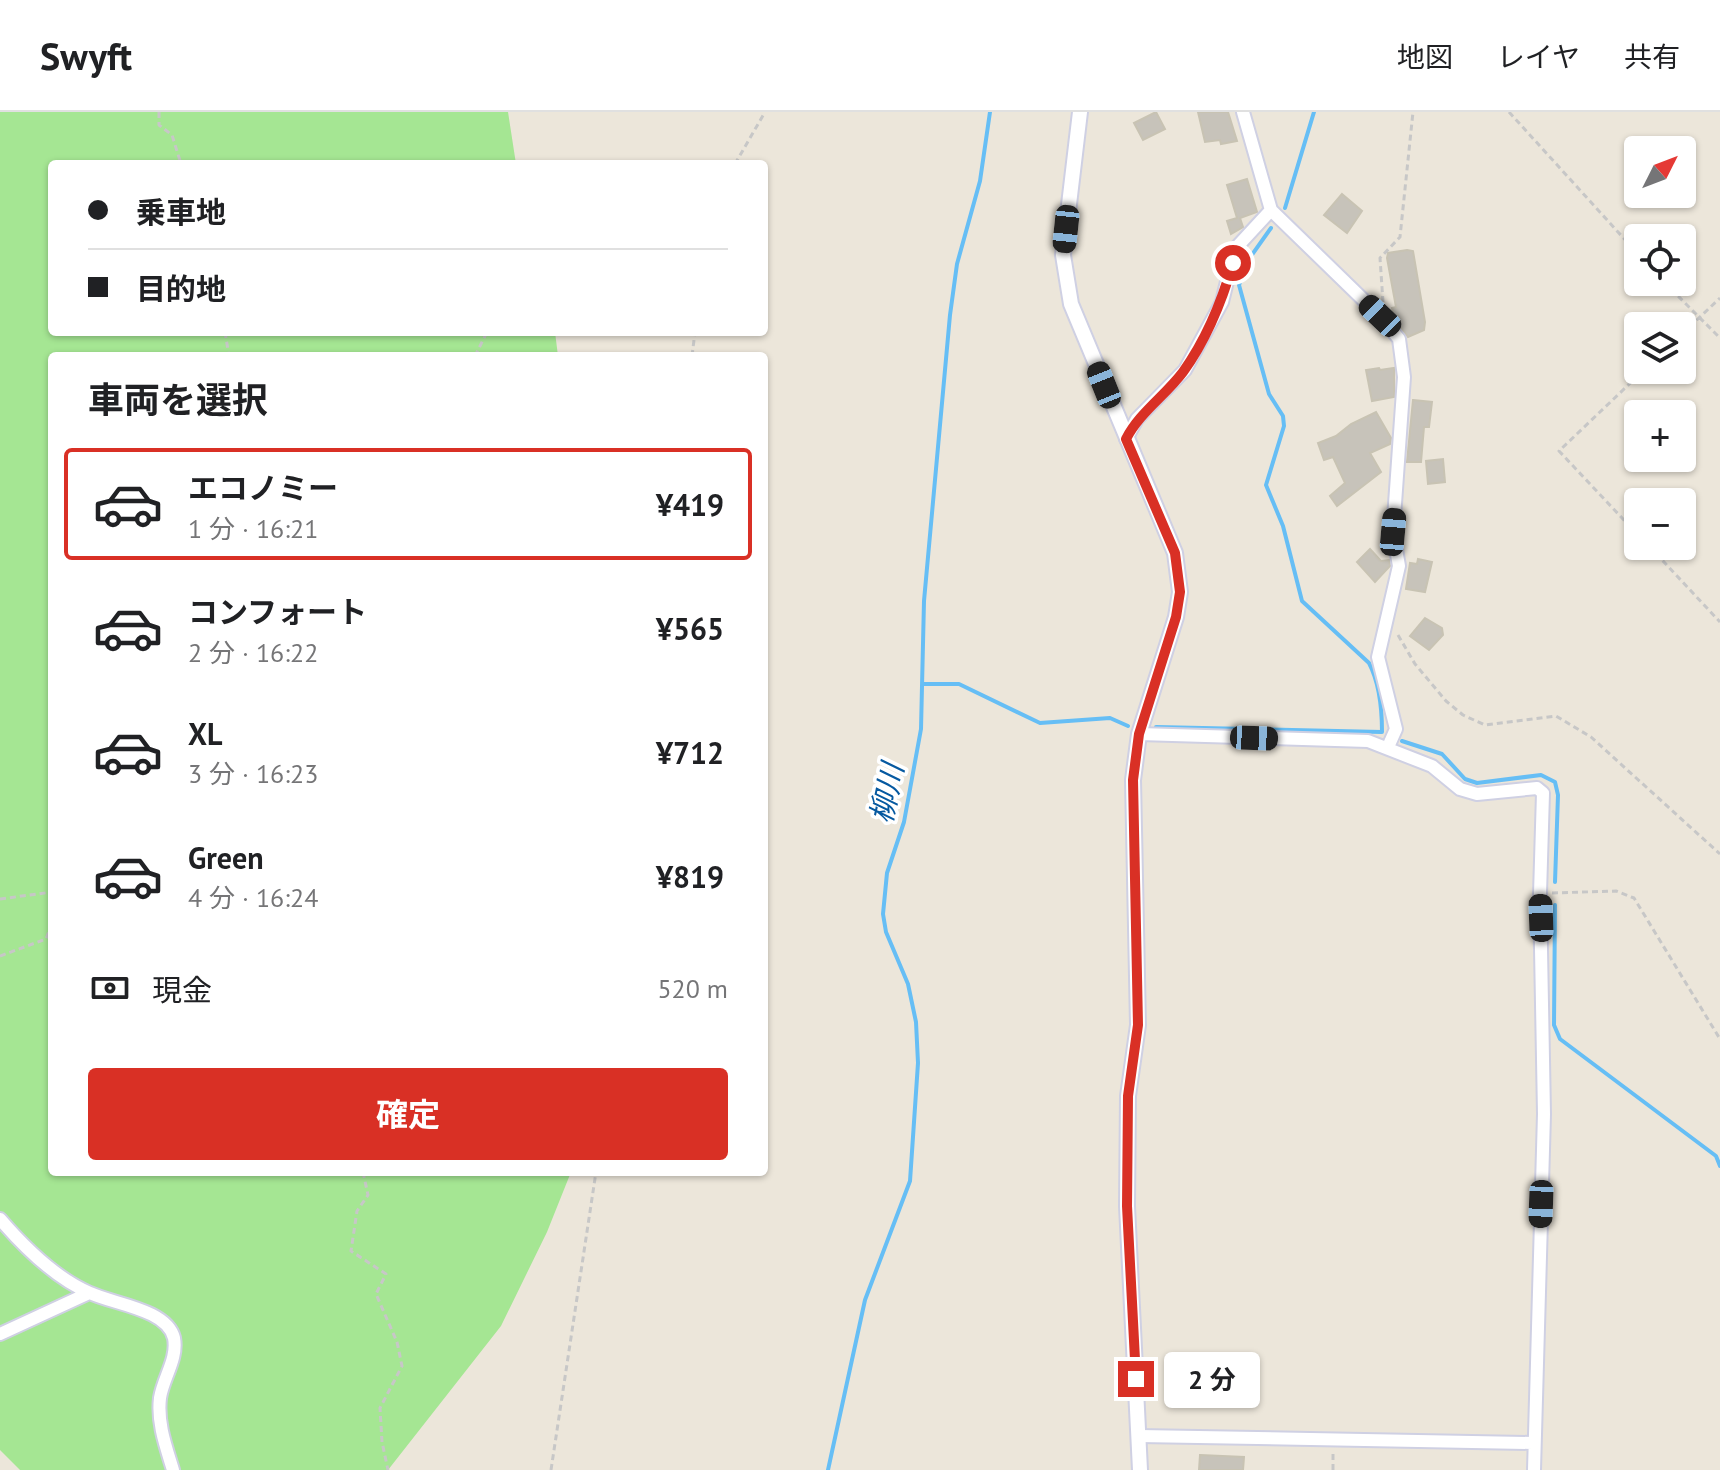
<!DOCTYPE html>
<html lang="ja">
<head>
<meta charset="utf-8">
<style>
  :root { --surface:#fff; --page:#f2f2f2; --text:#202124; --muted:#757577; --line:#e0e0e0; --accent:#d93025 }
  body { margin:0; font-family:"PT Sans","Noto Sans JP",sans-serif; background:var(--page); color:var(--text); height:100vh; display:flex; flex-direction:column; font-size:30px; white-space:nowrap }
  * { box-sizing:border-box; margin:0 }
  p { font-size:26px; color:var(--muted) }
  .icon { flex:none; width:44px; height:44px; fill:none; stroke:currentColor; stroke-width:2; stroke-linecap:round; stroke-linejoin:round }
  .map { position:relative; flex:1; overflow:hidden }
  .drawer { position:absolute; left:48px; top:240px; width:720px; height:824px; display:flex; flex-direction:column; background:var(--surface); border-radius:8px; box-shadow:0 2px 6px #0004 }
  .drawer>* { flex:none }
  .hud { position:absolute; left:48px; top:48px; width:720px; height:176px; border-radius:8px; box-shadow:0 2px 6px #0004; display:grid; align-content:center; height:176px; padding:0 40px; background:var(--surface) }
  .needle { width:52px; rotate:48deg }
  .fabs { position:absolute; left:1624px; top:24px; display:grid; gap:16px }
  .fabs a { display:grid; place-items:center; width:72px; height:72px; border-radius:8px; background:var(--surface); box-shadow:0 2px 6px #0004; font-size:40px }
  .end { position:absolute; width:36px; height:36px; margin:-18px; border:10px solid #d93025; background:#fff; box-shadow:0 0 0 4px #fff }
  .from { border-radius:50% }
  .bubble { position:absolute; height:56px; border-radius:8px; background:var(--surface); box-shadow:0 2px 6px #0004; font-size:26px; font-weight:700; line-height:56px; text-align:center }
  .car { position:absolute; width:24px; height:48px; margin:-24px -12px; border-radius:10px; box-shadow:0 0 6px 2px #0007; background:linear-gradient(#222 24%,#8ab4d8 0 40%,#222 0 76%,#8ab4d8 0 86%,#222 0) }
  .hud b { display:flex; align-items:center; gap:28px; height:76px; font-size:30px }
  .hud b+b { border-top:2px solid var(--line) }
  .hud i { width:20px; height:20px; background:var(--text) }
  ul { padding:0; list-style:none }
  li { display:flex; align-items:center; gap:24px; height:112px; margin:0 16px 12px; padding:0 24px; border:4px solid transparent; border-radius:8px }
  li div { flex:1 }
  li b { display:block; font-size:30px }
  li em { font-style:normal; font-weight:700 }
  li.current { border-color:var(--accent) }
  li>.icon { width:72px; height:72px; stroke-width:1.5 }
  h2 { padding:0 40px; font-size:36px; line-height:96px }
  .pay { display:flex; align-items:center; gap:20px; height:88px; padding:0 40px; font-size:30px }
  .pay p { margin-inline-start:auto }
  .cta { display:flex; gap:16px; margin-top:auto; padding:16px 40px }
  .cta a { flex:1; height:92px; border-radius:8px; background:var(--accent); color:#fff; font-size:32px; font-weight:700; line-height:92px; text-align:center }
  header { display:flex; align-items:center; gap:48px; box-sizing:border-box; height:112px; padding:0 40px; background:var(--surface); border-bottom:2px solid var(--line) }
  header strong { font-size:38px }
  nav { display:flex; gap:44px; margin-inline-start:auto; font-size:28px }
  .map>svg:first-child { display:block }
  .green { fill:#a5e693 }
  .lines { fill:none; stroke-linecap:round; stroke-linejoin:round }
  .stream { stroke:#66bef5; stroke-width:4 }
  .building { fill:#c7c3ba; stroke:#c8c3b3; stroke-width:2 }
  .minor-casing { stroke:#cfd0e3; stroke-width:16 }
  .tertiary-casing { stroke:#cfd0e3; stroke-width:18 }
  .path { stroke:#c7c7c7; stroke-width:3; stroke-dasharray:6 4; stroke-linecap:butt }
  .minor { stroke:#fff; stroke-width:12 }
  .tertiary { stroke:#fff; stroke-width:14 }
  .route { stroke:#d93025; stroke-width:10 }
  .labels { text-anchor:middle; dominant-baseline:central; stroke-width:7; stroke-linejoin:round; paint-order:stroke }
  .water-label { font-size:30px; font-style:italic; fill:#0659a0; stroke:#fff }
</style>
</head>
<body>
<header>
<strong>Swyft</strong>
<nav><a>地図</a><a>レイヤ</a><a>共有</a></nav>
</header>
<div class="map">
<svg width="1720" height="1358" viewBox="0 0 1720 1358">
  <rect width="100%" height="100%" fill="#ece6da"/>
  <path class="green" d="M0,0h508l8,52h-464v168h503l3,24h-506v816h519l-24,60 -46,94 -113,144h-368l-20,-20z"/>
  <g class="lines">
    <path class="stream" d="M1285,96l29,-96
      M922,572h37l81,39 70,-5 18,8
      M1156,615l226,5c0,-23 -2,-48 -13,-69l-67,-62 -19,-75 -17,-41 18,-59 -1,-10 -14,-22 -30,-109 10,-26 22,-31
      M1402,629l40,13 23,25 12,4 64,-8 14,7 3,13 -3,87
      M1555,793l-1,120 6,14 156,117 4,10
      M828,1358l37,-170 45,-119 8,-118 -2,-41 -8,-38 -22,-52 -3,-18 4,-41 17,-51 17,-93 3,-128 26,-286 7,-51 23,-83 10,-69"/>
  </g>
  <path class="building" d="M1156,0l9,17 -22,11 -9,-17z
    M1198,0h30l9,29 -16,3 -1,-4 -15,2z
    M1247,67l10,33 -17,6 3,9 -12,7 -4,-13 10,-3 -10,-33z
    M1342,82l20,17 -15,22 -23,-18z
    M1407,138l6,1 12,71 -1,8 -16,7 -13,-17 -3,-12 4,-1 -9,-49 1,-5z
    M1379,256l1,2 14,-2v29l-22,4 -6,-31z
    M1413,288l19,2 -3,25h-5l-3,35h-14z
    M1376,300l15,26 -1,6 -20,9 11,19 -44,34 -7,-10 15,-13 -12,-26 -9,3 -6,-17 18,-7 15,-12z
    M1443,347l2,23 -17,2 -2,-23z
    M1370,437l11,12 8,-1 1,6 -15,16 -18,-20z
    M1418,447l14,3 -7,30 -19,-3 4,-26 7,1z
    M1425,506l17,10 1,7 -14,15 -19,-14z
    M1200,1343l44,2 -1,13h-44z"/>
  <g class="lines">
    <defs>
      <path id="minor" d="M1243,0l28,98 109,106 19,23 5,38 -11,155 6,34 -21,91 18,72 -8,18
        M1126,327l11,-20 48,-49 37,-68 13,-53 36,-39
        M1139,622l229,7 64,25 28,23 17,5 60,-6 6,5 -3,101 4,220 -10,356
        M0,1107c24,28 55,59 90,74 23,11 77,16 84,45 4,21 -11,40 -14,60 -3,25 6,49 13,72
        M0,1222l89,-41
        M1139,1324l393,7"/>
      <path id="tertiary" d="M1080,0l-17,143 8,49 104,249 5,39 -4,25 -37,117 -6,46 5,245 -10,71 -1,110 13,264"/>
    </defs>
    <use href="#minor" class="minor-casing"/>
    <use href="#tertiary" class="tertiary-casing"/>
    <path class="path" d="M159,0v13l13,10 9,29
      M1509,0l129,142
      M735,52l30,-52
      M1664,170l56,56
      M1383,190l-3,-44 20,-21 13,-125
      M225,220l4,24
      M1682,222l38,-36
      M475,244l12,-24
      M692,244l3,-24
      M1638,423l-79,-84 85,-81
      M1649,434l71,76
      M1398,523l17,29 31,37 17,14 22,10 71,-9 35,21 129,117
      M1552,781l64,-2 18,7 86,141
      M0,787l52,-7
      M0,844l46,-17 4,-10 2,3
      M363,1060l5,23 -11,16 -6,40 35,23 -10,20 21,48 5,24 -22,42 2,34 6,28
      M551,1358l45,-298
      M1333,1358v-19"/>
    <use href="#minor" class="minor"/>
    <use href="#tertiary" class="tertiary"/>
  </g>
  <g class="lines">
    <path class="route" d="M1136,1267l-9,-173 1,-110 10,-71 -5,-245 6,-46 37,-117 4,-25 -5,-39 -49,-114c14,-27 39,-43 57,-67 23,-32 39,-71 50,-109"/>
  </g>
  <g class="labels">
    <g class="water-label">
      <text transform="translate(886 681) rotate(-78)">柳川</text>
    </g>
  </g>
</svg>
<div class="fabs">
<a><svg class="needle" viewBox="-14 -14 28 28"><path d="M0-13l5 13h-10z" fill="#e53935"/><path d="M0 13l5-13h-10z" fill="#757577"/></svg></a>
<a><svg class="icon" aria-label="locate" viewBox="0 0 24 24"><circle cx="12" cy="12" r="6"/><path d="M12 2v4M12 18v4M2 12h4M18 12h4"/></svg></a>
<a><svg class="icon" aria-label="layers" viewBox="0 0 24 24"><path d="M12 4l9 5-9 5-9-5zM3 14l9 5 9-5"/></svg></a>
<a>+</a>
<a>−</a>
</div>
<i class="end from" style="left:1233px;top:151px"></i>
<i class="end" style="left:1136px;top:1267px"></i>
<div class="bubble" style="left:1164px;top:1240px;width:96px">2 分</div>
<i class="car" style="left:1066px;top:117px;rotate:186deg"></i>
<i class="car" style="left:1380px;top:204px;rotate:314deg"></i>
<i class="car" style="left:1104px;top:273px;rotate:338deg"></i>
<i class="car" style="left:1393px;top:420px;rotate:5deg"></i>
<i class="car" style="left:1254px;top:626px;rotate:92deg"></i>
<i class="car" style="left:1541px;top:806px;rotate:358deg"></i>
<i class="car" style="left:1541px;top:1092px;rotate:182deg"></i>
<div class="hud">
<b><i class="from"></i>乗車地</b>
<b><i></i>目的地</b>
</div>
<section class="drawer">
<h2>車両を選択</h2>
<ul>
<li class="current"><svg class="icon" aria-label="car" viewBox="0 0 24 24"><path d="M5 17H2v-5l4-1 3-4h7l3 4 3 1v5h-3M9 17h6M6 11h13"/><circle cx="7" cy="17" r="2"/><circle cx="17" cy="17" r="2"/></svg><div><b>エコノミー</b><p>1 分 · 16:21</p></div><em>¥419</em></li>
<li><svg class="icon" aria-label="car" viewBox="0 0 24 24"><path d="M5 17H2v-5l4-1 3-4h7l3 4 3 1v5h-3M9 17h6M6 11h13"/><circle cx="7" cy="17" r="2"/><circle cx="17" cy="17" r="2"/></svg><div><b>コンフォート</b><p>2 分 · 16:22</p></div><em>¥565</em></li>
<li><svg class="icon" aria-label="car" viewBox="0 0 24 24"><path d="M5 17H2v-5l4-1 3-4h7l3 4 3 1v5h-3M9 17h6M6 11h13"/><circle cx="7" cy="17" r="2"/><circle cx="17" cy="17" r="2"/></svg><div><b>XL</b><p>3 分 · 16:23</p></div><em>¥712</em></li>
<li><svg class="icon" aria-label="car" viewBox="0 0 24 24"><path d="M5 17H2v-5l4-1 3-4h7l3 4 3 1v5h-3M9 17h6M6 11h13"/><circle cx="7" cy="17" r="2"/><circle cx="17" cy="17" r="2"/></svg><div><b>Green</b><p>4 分 · 16:24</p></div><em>¥819</em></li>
</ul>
<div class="pay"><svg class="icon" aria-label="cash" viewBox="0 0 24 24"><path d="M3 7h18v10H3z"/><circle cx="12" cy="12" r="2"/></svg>現金<p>520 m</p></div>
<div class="cta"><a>確定</a></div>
</section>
</div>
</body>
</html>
